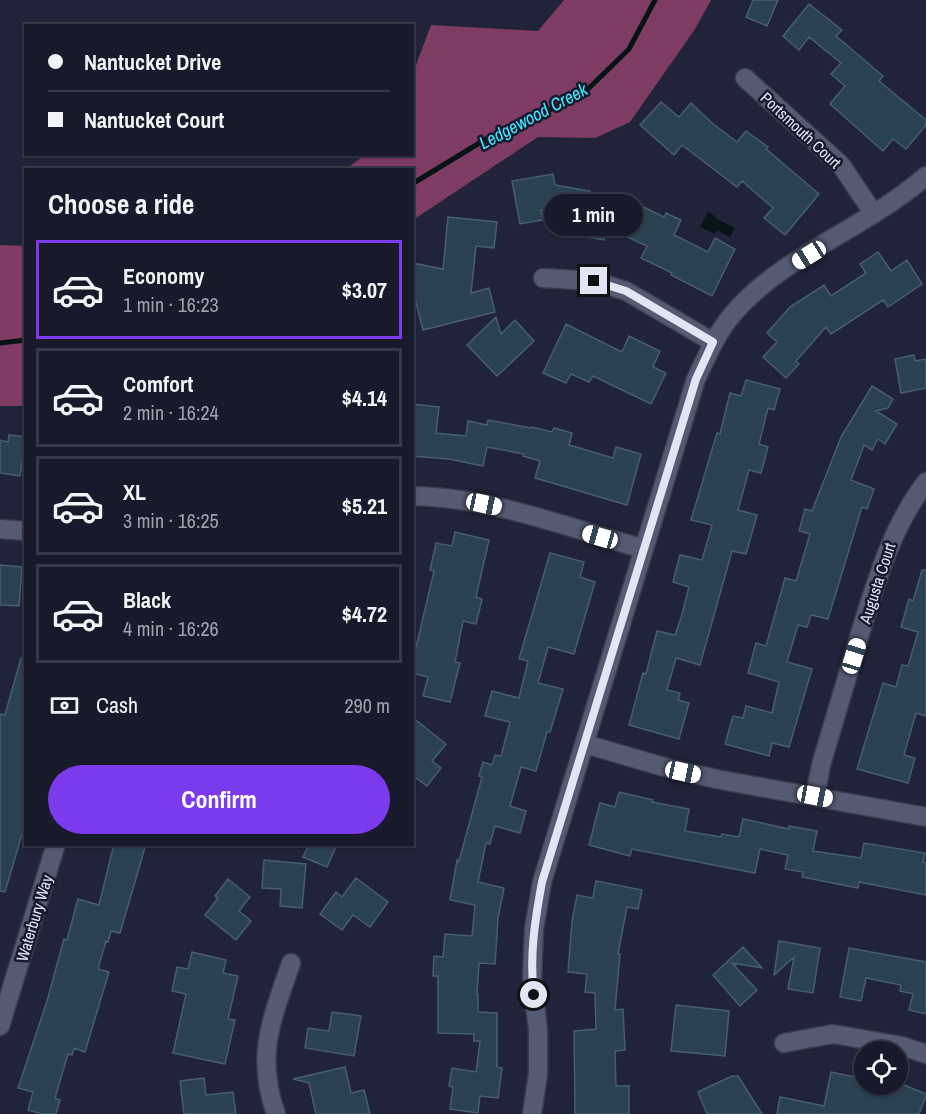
<!DOCTYPE html>
<html lang="en">
<head>
<meta charset="utf-8">
<style>
  :root { --surface:#181a2b; --page:#212333; --text:#f1f3f6; --muted:#9fa1a9; --line:#363847; --accent:#7c3aed }
  body { margin:0; font-family:"Archivo Narrow",sans-serif; background:var(--page); color:var(--text); height:100vh; display:flex; flex-direction:column; font-size:22px; white-space:nowrap }
  * { box-sizing:border-box; margin:0 }
  p { font-size:20px; color:var(--muted) }
  .icon { flex:none; width:33px; height:33px; fill:none; stroke:currentColor; stroke-width:2; stroke-linecap:round; stroke-linejoin:round }
  .map { position:relative; flex:1; overflow:hidden }
  .panel { position:absolute; left:24px; top:168px; width:390px; height:678px; display:flex; flex-direction:column; background:var(--surface); border-radius:0px; box-shadow:0 2px 4px #0004,0 0 0 2px var(--line) }
  .panel>* { flex:none }
  .guide { position:absolute; left:24px; top:24px; width:390px; height:132px; border-radius:0px; box-shadow:0 2px 4px #0004,0 0 0 2px var(--line); display:grid; align-content:center; height:132px; padding:0 24px; background:var(--surface) }
  .tools { position:absolute; left:854px; top:1041px; display:grid; gap:12px }
  .tools a { display:grid; place-items:center; width:54px; height:54px; border-radius:50%; background:var(--surface); box-shadow:0 2px 4px #0004,0 0 0 2px var(--line); font-size:30px }
  .end { position:absolute; width:27px; height:27px; margin:-14px; border:8px solid #e2e5f4; background:#111; box-shadow:0 0 0 3px #111 }
  .from { border-radius:50% }
  .bubble { position:absolute; height:42px; border-radius:21px; background:var(--surface); box-shadow:0 2px 4px #0004,0 0 0 2px var(--line); font-size:20px; font-weight:800; line-height:42px; text-align:center }
  .car { position:absolute; width:18px; height:36px; margin:-18px -9px; border-radius:8px; box-shadow:0 0 4px 2px #0007; background:linear-gradient(#fff 24%,#345 0 40%,#fff 0 76%,#345 0 86%,#fff 0) }
  .guide b { display:flex; align-items:center; gap:21px; height:57px; font-size:22px }
  .guide b+b { border-top:2px solid var(--line) }
  .guide i { width:15px; height:15px; background:var(--text) }
  ul { padding:0; list-style:none }
  li { display:flex; align-items:center; gap:18px; height:99px; margin:0 12px 9px; padding:0 12px; border:3px solid var(--line); border-radius:0px }
  li div { flex:1 }
  li b { display:block; font-size:22px }
  li em { font-style:normal; font-weight:800 }
  li.on { border-color:var(--accent) }
  li>.icon { width:54px; height:54px; stroke-width:1.5 }
  h2 { padding:0 24px; font-size:27px; line-height:72px }
  .pay { display:flex; align-items:center; gap:15px; height:66px; padding:0 24px; font-size:22px }
  .pay p { margin-inline-start:auto }
  .button { display:flex; gap:12px; margin-top:auto; padding:12px 24px }
  .button a { flex:1; height:69px; border-radius:36px; background:var(--accent); color:#fff; font-size:24px; font-weight:800; line-height:69px; text-align:center }
  .map>svg:first-child { display:block }
  .forest { fill:#7f3c63 }
  .water { fill:#061416 }
  .lines { fill:none; stroke-linecap:round; stroke-linejoin:round }
  .stream { stroke:#061416; stroke-width:5 }
  .building { fill:#2a4152; stroke:#465d6f; stroke-width:1.5 }
  .minor-casing { stroke:#3a3c4e; stroke-width:21 }
  .minor { stroke:#555a73; stroke-width:18 }
  .route { stroke:#e2e5f4; stroke-width:8 }
  .labels { text-anchor:middle; dominant-baseline:central; stroke-width:5; stroke-linejoin:round; paint-order:stroke }
  .street-label { font-size:16px; fill:#e2e5f4; stroke:#17192e }
  .water-label { font-size:18px; font-style:italic; fill:#42eafe; stroke:#17192e }
</style>
</head>
<body>
<div class="map">
<svg width="926" height="1114" viewBox="0 0 926 1114">
  <rect width="100%" height="100%" fill="#202339"/>
  <path class="forest" d="M564,0h147l-16,29 -65,93 -35,16 -57,-1 -125,83 -1,-50 -66,-1 19,-14 47,-1 1,-81 18,-48 107,6z
    M0,245l25,1v160h-25z"/>
  <path class="water" d="M708,212l8,5 -1,1 20,10 -5,9 -13,-7 -2,4 -15,-7z"/>
  <g class="lines">
    <path class="stream" d="M412,184l74,-45 58,-26 43,-23 42,-41 26,-49
      M0,343l26,-3"/>
  </g>
  <path class="building" d="M753,0h25l-11,26 -21,-9z
    M809,4l33,26 -6,6 47,40 -4,5 47,39v5l-20,24 -13,-10 -10,12 -53,-47 15,-18 -14,-12 10,-11 -32,-26 -10,13 -16,-14z
    M661,102l18,15 12,-14 21,20 25,19 9,-11 22,16 -2,2 53,45 -34,41 -21,-17 9,-10 -31,-27 -5,6 -55,-42 -8,10 -34,-30z
    M553,174l2,11 35,6 -1,4 22,4 -7,41 -24,-4 4,-18 -43,-8 2,10 -23,4 -8,-43z
    M639,205l25,12 2,-4 15,7 -7,15 34,17 7,-14 20,11 -23,47 -41,-21 1,-2 -31,-15 6,-12 -22,-10z
    M448,217l49,5 -3,26 -18,-2 -5,47 18,-5 6,24 -72,18 -11,-43v-24l31,6z
    M878,252l13,19 16,-11 15,24 -34,23 -5,-7 -52,34 -5,-7 -30,34 3,3 -13,14 -23,-21 14,-15 -10,-9 23,-26 34,-22 7,11 35,-23 -6,-9z
    M496,317l5,17 14,-14 19,21 -37,35 -30,-31z
    M566,324l56,28 7,-16 31,15 -7,16 13,6 -15,31 -58,-28 -4,6 -18,-8 -5,9 -23,-10z
    M914,355l1,6 11,-2v29l-25,5 -6,-34z
    M746,380l34,9 -6,21 -6,-2 -9,36 9,3 -7,26 -12,-3 -11,40 19,5 -11,39 -14,-3 -32,114 -24,-7 -9,32 13,3 -2,7 11,3 -10,36 -50,-14 14,-52 3,1 11,-43 18,4 6,-17 8,-31 -16,-5 7,-27 22,5 10,-35 -21,-5 26,-87 3,1 10,-41 11,3z
    M872,386l21,13 -5,9 -12,3 21,13 -12,20 -7,-5 -6,11 -8,-5 -13,35 23,9 -7,20 -5,-2 -34,112 -17,-4 -4,12 -9,-2 -11,37 25,7 -23,78 -17,-4 -3,13 -44,-12 8,-28 10,2 3,-12 26,7 7,-31 -31,-9 8,-30 10,3 19,-68 11,3 14,-47 -11,-3 6,-22 7,2 29,-74z
    M412,404l27,3 -3,26 30,3 2,-15 19,4 1,-5 43,8 1,-1 20,5 2,-4 18,5 -3,12 44,13 3,-11 25,7 -14,51 -92,-27 5,-17 -17,-5 1,-2 -37,-7 -4,19 -34,-7 -37,-3z
    M9,435l17,2 -6,39 -20,-3v-33l8,2z
    M455,532l34,8 -13,57 6,2 -6,25 -13,-3 -8,41 5,1 -10,39 -27,-6 5,-19 -16,-4v-22l3,1 19,-81 -4,-1 6,-27 16,3z
    M550,553l34,9 -4,15 15,5 -21,72 -26,-7 -10,36 25,6 -13,43h-3l-11,39 -15,-4 -11,39 16,5 -6,22 -25,-7 -5,18 -4,-1 -8,39 26,6 -6,30 -3,46 -16,-1 -2,31h1v18l19,1v54l5,1 -4,30 -18,-2 -2,17 -28,-4 3,-22 -4,-1 3,-18 24,4 4,-31h-6v-7l-36,-1v-57h-5l1,-20 9,1 2,-23 27,2 3,-31 -25,-5 7,-40 2,1 23,-84 -3,-1 4,-14 9,3 3,-10 6,1 9,-34 -25,-6 7,-25 27,7 9,-37 -9,-2z
    M0,565l22,2 -3,39 -19,-1z
    M922,570h4v146l-10,-3 -12,42 11,3 -7,25 -51,-14 26,-86 13,4 6,-22 6,1 10,-34 -17,-5 8,-28 4,2z
    M21,658l5,1v162l-21,71 -5,-1v-177l5,1z
    M412,717l34,27 -14,17 9,7 -14,18 -15,-11z
    M619,792l34,8 -1,2 37,7 -4,22 36,6 1,-3 17,3 4,-18 46,10v-3l28,5 -4,20 48,7 3,-15 61,10 -2,9 3,1v32l-67,-13 -1,6 -56,-11 1,-5 -18,-3 3,-14 -28,-6 -5,24 -123,-24 -2,7 -41,-11 11,-42 15,4z
    M114,844h32l-26,89 -9,-2 -3,11 -2,-1 -8,28 11,3 -24,80 -11,-4 -2,7 -4,-1 -13,44 5,2 -4,14h-14l-14,-4 5,-18 -15,-4 29,-87 17,-62 3,1 11,-41 21,6z
    M309,844h28l-10,23 -24,-10z
    M264,860l42,4 -4,44 -22,-2 1,-17 -19,-1z
    M356,878l32,24 -18,25 -17,-12 -11,15 -22,-16 16,-22 6,5z
    M228,879l22,18 -11,14 12,10 -15,19 -31,-25 13,-17 -3,-2z
    M596,881l46,9 -4,19 -11,-2 -9,47h2l-5,56 8,-1 2,41 -10,1 1,35h13v28h-54l-1,-83 22,-2 -1,-36 -10,-1 2,-18 -19,-2 4,-51 5,-26 16,3z
    M779,941l41,7 -7,45 -25,-4 6,-32 -20,18z
    M743,947l19,21 -30,-5 25,27 -17,16 -27,-31z
    M849,948l77,14v52l-17,-4 4,-16 -13,-3 1,-6 -35,-7 -5,23 -21,-4z
    M192,952l34,8 -3,13 15,3 -10,43 7,1 -10,44 -52,-11 13,-59 -14,-3 5,-24 11,2z
    M676,1005l53,6 -4,45 -54,-5z
    M332,1012l29,4 -7,40 -49,-8 3,-20 21,3z
    M345,1067l6,26 13,-3 6,24h-54l-7,-31 -16,-4z
    M831,1072l33,7v5h38l24,10v2l-7,18h-142l3,-17 44,9z
    M732,1076h6l24,38h-55l-9,-22z
    M204,1078l2,17 27,-3 3,22h-52l-4,-33z"/>
  <g class="lines">
    <defs>
      <path id="minor" d="M745,78l96,87 33,49
        M543,278l51,3 32,10 87,51
        M412,496c79,1 157,32 232,53
        M0,529l26,2
        M585,744l79,23 57,13 205,37
        M815,796l6,-31c13,-43 25,-85 38,-128 17,-55 32,-109 67,-155
        M0,1026l56,-182
        M784,1043l49,-9 69,12 24,8
        M276,1114c-21,-59 -4,-95 15,-151
        M532,1114l6,-40v-44l-6,-52 2,-49 8,-47 154,-503c11,-23 20,-45 36,-64 49,-59 136,-88 194,-139"/>
    </defs>
    <use href="#minor" class="minor-casing"/>
    <use href="#minor" class="minor"/>
  </g>
  <g class="lines">
    <path class="route" d="M534,995c-5,-38 1,-75 8,-113l154,-503 17,-37 -87,-51 -32,-10"/>
  </g>
  <g class="labels">
    <g class="street-label">
      <text transform="translate(801 130) rotate(43)">Portsmouth Court</text>
      <text transform="translate(877 583) rotate(-72)">Augusta Court</text>
      <text transform="translate(34 918) rotate(-73)">Waterbury Way</text>
    </g>
    <g class="water-label">
      <text transform="translate(533 116) rotate(-28)">Ledgewood Creek</text>
    </g>
  </g>
</svg>
<div class="tools">
<a><svg class="icon" aria-label="locate" viewBox="0 0 24 24"><circle cx="12" cy="12" r="6"/><path d="M12 2v4M12 18v4M2 12h4M18 12h4"/></svg></a>
</div>
<i class="end from" style="left:534px;top:995px"></i>
<i class="end" style="left:594px;top:281px"></i>
<div class="bubble" style="left:544px;top:194px;width:99px">1 min</div>
<i class="car" style="left:809px;top:255px;rotate:238deg"></i>
<i class="car" style="left:484px;top:504px;rotate:102deg"></i>
<i class="car" style="left:600px;top:537px;rotate:286deg"></i>
<i class="car" style="left:854px;top:656px;rotate:17deg"></i>
<i class="car" style="left:683px;top:772px;rotate:102deg"></i>
<i class="car" style="left:815px;top:796px;rotate:101deg"></i>
<div class="guide">
<b><i class="from"></i>Nantucket Drive</b>
<b><i></i>Nantucket Court</b>
</div>
<section class="panel">
<h2>Choose a ride</h2>
<ul>
<li class="on"><svg class="icon" aria-label="car" viewBox="0 0 24 24"><path d="M5 17H2v-5l4-1 3-4h7l3 4 3 1v5h-3M9 17h6M6 11h13"/><circle cx="7" cy="17" r="2"/><circle cx="17" cy="17" r="2"/></svg><div><b>Economy</b><p>1 min · 16:23</p></div><em>$3.07</em></li>
<li><svg class="icon" aria-label="car" viewBox="0 0 24 24"><path d="M5 17H2v-5l4-1 3-4h7l3 4 3 1v5h-3M9 17h6M6 11h13"/><circle cx="7" cy="17" r="2"/><circle cx="17" cy="17" r="2"/></svg><div><b>Comfort</b><p>2 min · 16:24</p></div><em>$4.14</em></li>
<li><svg class="icon" aria-label="car" viewBox="0 0 24 24"><path d="M5 17H2v-5l4-1 3-4h7l3 4 3 1v5h-3M9 17h6M6 11h13"/><circle cx="7" cy="17" r="2"/><circle cx="17" cy="17" r="2"/></svg><div><b>XL</b><p>3 min · 16:25</p></div><em>$5.21</em></li>
<li><svg class="icon" aria-label="car" viewBox="0 0 24 24"><path d="M5 17H2v-5l4-1 3-4h7l3 4 3 1v5h-3M9 17h6M6 11h13"/><circle cx="7" cy="17" r="2"/><circle cx="17" cy="17" r="2"/></svg><div><b>Black</b><p>4 min · 16:26</p></div><em>$4.72</em></li>
</ul>
<div class="pay"><svg class="icon" aria-label="cash" viewBox="0 0 24 24"><path d="M3 7h18v10H3z"/><circle cx="12" cy="12" r="2"/></svg>Cash<p>290 m</p></div>
<div class="button"><a>Confirm</a></div>
</section>
</div>
</body>
</html>
